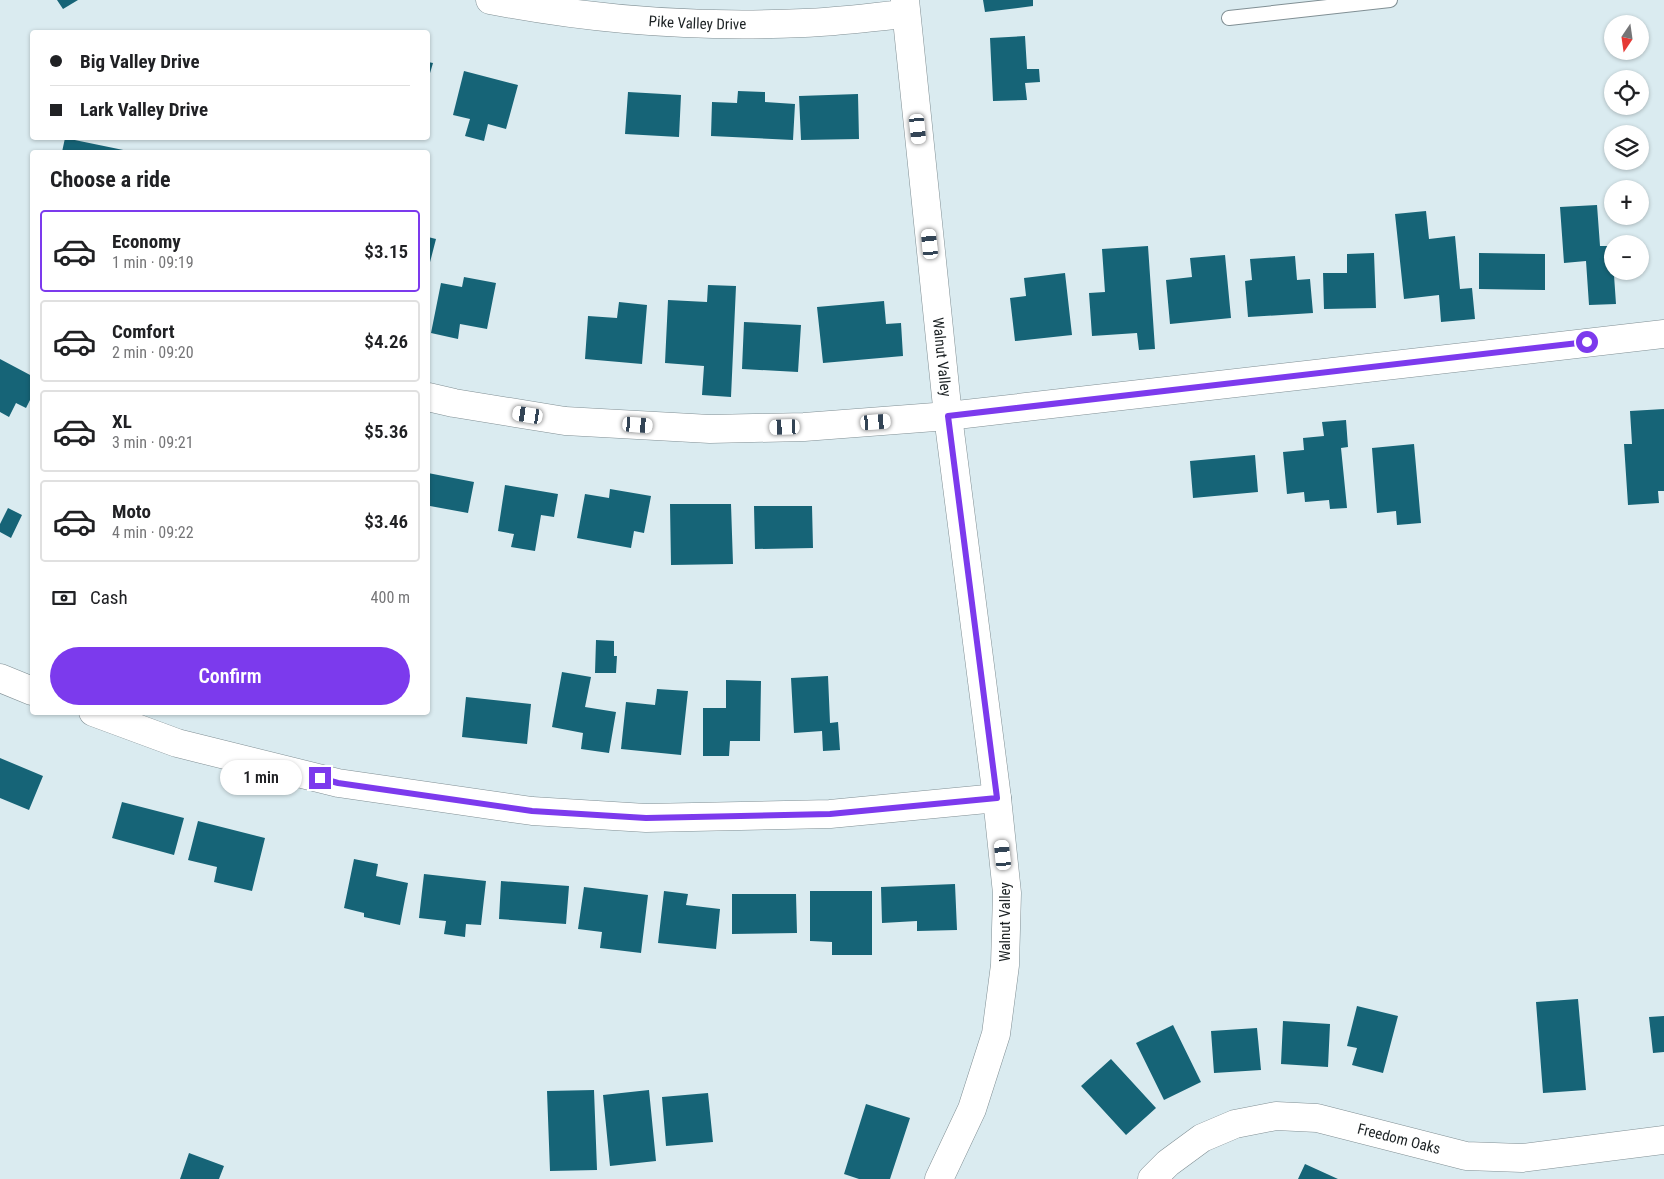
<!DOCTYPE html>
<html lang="en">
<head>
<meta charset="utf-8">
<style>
  :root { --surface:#fff; --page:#f6f6f6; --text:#202124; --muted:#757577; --line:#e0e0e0; --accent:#7c3aed }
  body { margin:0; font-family:"Roboto Condensed",sans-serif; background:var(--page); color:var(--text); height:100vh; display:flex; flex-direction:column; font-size:19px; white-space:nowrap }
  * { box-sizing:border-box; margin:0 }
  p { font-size:16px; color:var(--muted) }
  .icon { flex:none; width:28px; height:28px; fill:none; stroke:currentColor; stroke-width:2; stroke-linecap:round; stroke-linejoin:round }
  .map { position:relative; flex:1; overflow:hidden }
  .side { position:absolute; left:30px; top:150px; width:400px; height:565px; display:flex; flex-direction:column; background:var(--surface); border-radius:5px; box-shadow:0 1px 4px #0004 }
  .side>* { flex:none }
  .hud { position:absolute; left:30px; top:30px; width:400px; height:110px; border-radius:5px; box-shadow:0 1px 4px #0004; display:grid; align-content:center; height:110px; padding:0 20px; background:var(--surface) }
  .needle { width:32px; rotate:193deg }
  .controls { position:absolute; left:1604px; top:15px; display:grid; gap:10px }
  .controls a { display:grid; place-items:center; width:45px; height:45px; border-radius:50%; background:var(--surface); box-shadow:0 1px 4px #0004; font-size:25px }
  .end { position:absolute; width:22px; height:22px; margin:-11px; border:6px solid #7c3aed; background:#fff; box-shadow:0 0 0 2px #fff }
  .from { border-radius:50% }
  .bubble { position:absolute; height:35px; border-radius:18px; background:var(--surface); box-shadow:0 1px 4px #0004; font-size:16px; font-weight:600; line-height:35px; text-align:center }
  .car { position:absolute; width:15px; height:30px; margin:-15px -8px; border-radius:6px; box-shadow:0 0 4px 1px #0007; background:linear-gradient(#fff 24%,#345 0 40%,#fff 0 76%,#345 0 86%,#fff 0) }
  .hud b { display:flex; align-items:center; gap:18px; height:48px; font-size:19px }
  .hud b+b { border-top:1px solid var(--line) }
  .hud i { width:12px; height:12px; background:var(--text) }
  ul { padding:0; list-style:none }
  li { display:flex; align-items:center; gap:15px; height:82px; margin:0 10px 8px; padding:0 10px; border:2px solid var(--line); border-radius:5px }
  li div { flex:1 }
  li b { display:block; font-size:19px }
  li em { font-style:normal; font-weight:600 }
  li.active { border-color:var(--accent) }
  li>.icon { width:45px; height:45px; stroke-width:1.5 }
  h2 { padding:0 20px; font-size:22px; line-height:60px }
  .pay { display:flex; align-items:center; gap:12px; height:55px; padding:0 20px; font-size:19px }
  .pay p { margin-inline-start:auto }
  .button { display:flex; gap:10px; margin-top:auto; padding:10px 20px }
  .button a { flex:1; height:58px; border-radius:30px; background:var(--accent); color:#fff; font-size:20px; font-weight:600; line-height:58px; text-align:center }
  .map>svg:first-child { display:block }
  .building { fill:#166477 }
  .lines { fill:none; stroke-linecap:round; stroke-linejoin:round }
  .service-casing { stroke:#808f94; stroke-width:16 }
  .minor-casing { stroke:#808f94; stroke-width:29 }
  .service { stroke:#fff; stroke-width:14 }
  .minor { stroke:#fff; stroke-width:28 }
  .route { stroke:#7c3aed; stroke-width:6 }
  .labels { text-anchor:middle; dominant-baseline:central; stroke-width:5; stroke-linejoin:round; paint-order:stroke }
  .street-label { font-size:15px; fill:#1c2224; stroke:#fff }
</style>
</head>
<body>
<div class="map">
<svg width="1664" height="1179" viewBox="0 0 1664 1179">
  <rect width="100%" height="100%" fill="#daebf0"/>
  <path class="building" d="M57,0h21l-15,9z
    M983,0h50v6l-48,6z
    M1025,36l2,33h12l1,13 -15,1 2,17 -34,1 -3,-63z
    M428,62l5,1 -5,17z
    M464,71l54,14 -12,44 -18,-5 -4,17 -19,-5 5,-17 -17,-4z
    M738,91l27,1v10l30,2 -2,36 -82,-4 1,-34 25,1z
    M628,92l53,3 -2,42 -54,-3z
    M858,94l1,45 -58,1 -2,-44z
    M65,138l68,14h-71z
    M1597,205l3,41h12l4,58 -27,1 -3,-44 -22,2 -4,-56z
    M1426,211l3,28 26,-3 5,53 12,-1 3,31 -34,3 -2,-27 -35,4 -9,-85z
    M428,237l8,2 -8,31z
    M1148,246l7,103 -16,1 -2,-17 -45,3 -3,-43 16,-1 -3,-43z
    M1374,253l2,55 -52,1 -1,-36h24v-19z
    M1479,253l66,1v36l-66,-1z
    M1225,255l6,63 -61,6 -4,-44 26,-3 -2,-19z
    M1295,256l2,24 13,-1 3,34 -65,4 -3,-36 7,-1 -2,-21z
    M1065,273l7,62 -57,6 -5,-43 16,-2 -2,-18z
    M464,277l32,6 -9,46 -27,-5 -2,15 -27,-6 10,-50 21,4z
    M708,285l28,1 -5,111 -29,-2 2,-29 -39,-3 3,-63 39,2z
    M884,301l2,23 15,-1 2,33 -80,7 -6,-56z
    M619,302l28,3 -5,59 -57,-5 3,-43 29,2z
    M744,322l57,3 -3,47 -56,-3z
    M0,359l32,17v20l-6,12 -10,-5 -7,14 -9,-5z
    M1664,409v82h-6l1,12 -31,2 -4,-61h8l-2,-33z
    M1346,420l2,27 -7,1 6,60 -17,1 -1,-9 -24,2 -1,-10 -17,2 -4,-42 21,-2 -1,-12 21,-2 -2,-14z
    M1414,444l7,79 -24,2 -1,-14 -19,2 -5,-65z
    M1255,455l3,37 -65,6 -3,-37z
    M428,473l46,9 -6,31 -38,-7 -2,9z
    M505,485l53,9 -4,23 -13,-2 -6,36 -24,-4 3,-13 -16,-3z
    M610,489l41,7 -7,37 -10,-2 -3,17 -54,-10 8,-44 24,4z
    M670,504h61l2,60 -62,1z
    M754,506h58l1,42 -58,1z
    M8,508l14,7 -11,23 -11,-6v-8z
    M596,640l18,1v15h3l-1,17h-21z
    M562,672l29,5 -6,30 31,5 -7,41 -28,-4 2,-16 -31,-6z
    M828,676l2,47 8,-1 2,28 -17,1 -1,-20 -28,2 -3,-55z
    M726,680l35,1 -1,60h-30l-1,15h-26v-48h23z
    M657,689l31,2 -7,64 -60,-6 5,-47 29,3z
    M466,697l65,7 -4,40 -65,-7z
    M0,758l43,18 -14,34 -29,-12z
    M122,802l62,16 -10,37 -62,-17z
    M198,821l67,17 -13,53 -38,-9 3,-15 -29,-7z
    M354,859l24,5 -2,12 32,7 -8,42 -36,-8v-4l-20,-5z
    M424,874l62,7 -5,44 -15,-1 -1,13 -21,-3 2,-13 -27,-3z
    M501,881l68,5 -3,38 -67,-5z
    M955,884l2,46 -40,1v-10l-35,2 -1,-36z
    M584,887l64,8 -7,58 -41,-5 2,-16 -24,-3z
    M664,891l24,3 -2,11 34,4 -4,40 -58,-6z
    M810,891h62v64h-40v-13l-22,-1z
    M732,894h64l1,39 -65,1z
    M1578,999l8,91 -43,3 -7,-91z
    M1357,1006l41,10 -15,57 -31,-8 5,-17 -10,-2z
    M1664,1016v36l-11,1 -4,-36z
    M1283,1021l47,3 -2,43 -47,-3z
    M1173,1025l28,57 -37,18 -28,-57z
    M1257,1028l4,42 -47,3 -3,-42z
    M1111,1059l45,49 -30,27 -45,-49z
    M594,1090l3,80 -47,1 -3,-80z
    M649,1090l7,71 -46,5 -7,-71z
    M708,1093l5,49 -47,4 -4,-49z
    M866,1104l44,14 -20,61h-31l-15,-5z
    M189,1153l35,13 -5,13h-39z
    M1305,1164l33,15h-40z"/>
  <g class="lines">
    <defs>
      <path id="service" d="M1229,18l161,-18"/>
      <g id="minor">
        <path id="s1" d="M490,0c103,20 209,28 314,23 34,-1 68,-6 102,-9"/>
        <path id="s2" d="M905,0l43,416 49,382 10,95 -2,72 -9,69 -24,75 -33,70"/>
        <path d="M428,397l26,6 111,18 145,8 94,-2 144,-11 716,-82"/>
        <path d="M0,678l32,13"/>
        <path d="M93,712l84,31 161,40 194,28 114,7 184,-4 167,-16"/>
        <path id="s3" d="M1152,1179l16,-16 34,-25 33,-14 41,-8 41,2 149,38 56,2 142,-18"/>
      </g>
    </defs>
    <use href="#service" class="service-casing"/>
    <use href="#minor" class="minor-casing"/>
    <use href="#service" class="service"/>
    <use href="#minor" class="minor"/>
  </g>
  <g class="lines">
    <path class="route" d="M320,778l18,5 194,28 114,7 184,-4 167,-16 -49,-382 639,-74"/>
  </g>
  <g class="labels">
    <g class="street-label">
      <text stroke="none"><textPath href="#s1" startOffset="209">Pike Valley Drive</textPath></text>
      <text stroke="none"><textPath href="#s2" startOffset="359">Walnut Valley</textPath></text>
      <text transform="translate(1005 922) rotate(-90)">Walnut Valley</text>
      <text stroke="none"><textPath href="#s3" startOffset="268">Freedom Oaks</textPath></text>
    </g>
  </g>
</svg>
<div class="controls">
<a><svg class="needle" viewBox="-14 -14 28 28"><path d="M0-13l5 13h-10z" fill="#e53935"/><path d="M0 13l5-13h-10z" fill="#757577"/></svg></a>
<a><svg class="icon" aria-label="locate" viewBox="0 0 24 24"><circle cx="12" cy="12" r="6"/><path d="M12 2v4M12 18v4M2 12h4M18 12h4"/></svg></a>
<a><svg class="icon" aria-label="layers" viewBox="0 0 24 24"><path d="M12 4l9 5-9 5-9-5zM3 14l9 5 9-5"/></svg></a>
<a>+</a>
<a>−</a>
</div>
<i class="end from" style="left:1587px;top:342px"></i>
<i class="end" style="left:320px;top:778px"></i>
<div class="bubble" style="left:220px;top:760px;width:82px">1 min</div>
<i class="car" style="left:918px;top:129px;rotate:174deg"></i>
<i class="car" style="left:930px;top:244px;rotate:354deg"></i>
<i class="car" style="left:528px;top:415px;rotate:279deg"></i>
<i class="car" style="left:876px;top:422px;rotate:86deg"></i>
<i class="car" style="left:638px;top:425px;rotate:94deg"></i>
<i class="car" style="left:785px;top:427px;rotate:268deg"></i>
<i class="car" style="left:1003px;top:855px;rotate:354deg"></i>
<div class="hud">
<b><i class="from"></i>Big Valley Drive</b>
<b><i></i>Lark Valley Drive</b>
</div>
<section class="side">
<h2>Choose a ride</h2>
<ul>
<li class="active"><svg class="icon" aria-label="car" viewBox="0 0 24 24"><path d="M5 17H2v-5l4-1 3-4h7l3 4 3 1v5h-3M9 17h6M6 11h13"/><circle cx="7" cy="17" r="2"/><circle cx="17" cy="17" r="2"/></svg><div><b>Economy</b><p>1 min · 09:19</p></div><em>$3.15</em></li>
<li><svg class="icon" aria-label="car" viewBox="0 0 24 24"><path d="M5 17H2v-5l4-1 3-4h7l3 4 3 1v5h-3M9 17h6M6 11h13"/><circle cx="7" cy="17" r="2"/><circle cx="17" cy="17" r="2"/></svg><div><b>Comfort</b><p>2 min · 09:20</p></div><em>$4.26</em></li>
<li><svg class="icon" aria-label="car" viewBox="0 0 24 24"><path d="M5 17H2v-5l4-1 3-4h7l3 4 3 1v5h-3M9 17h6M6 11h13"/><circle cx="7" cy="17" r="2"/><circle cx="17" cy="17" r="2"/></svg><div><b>XL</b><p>3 min · 09:21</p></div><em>$5.36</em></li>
<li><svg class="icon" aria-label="car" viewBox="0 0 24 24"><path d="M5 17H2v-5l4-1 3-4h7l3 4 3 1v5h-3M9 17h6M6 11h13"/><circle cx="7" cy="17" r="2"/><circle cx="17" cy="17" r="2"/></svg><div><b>Moto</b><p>4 min · 09:22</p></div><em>$3.46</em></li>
</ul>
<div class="pay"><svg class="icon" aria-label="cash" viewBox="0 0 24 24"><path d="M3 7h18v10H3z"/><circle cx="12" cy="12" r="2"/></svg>Cash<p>400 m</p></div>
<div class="button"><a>Confirm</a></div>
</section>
</div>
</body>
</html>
